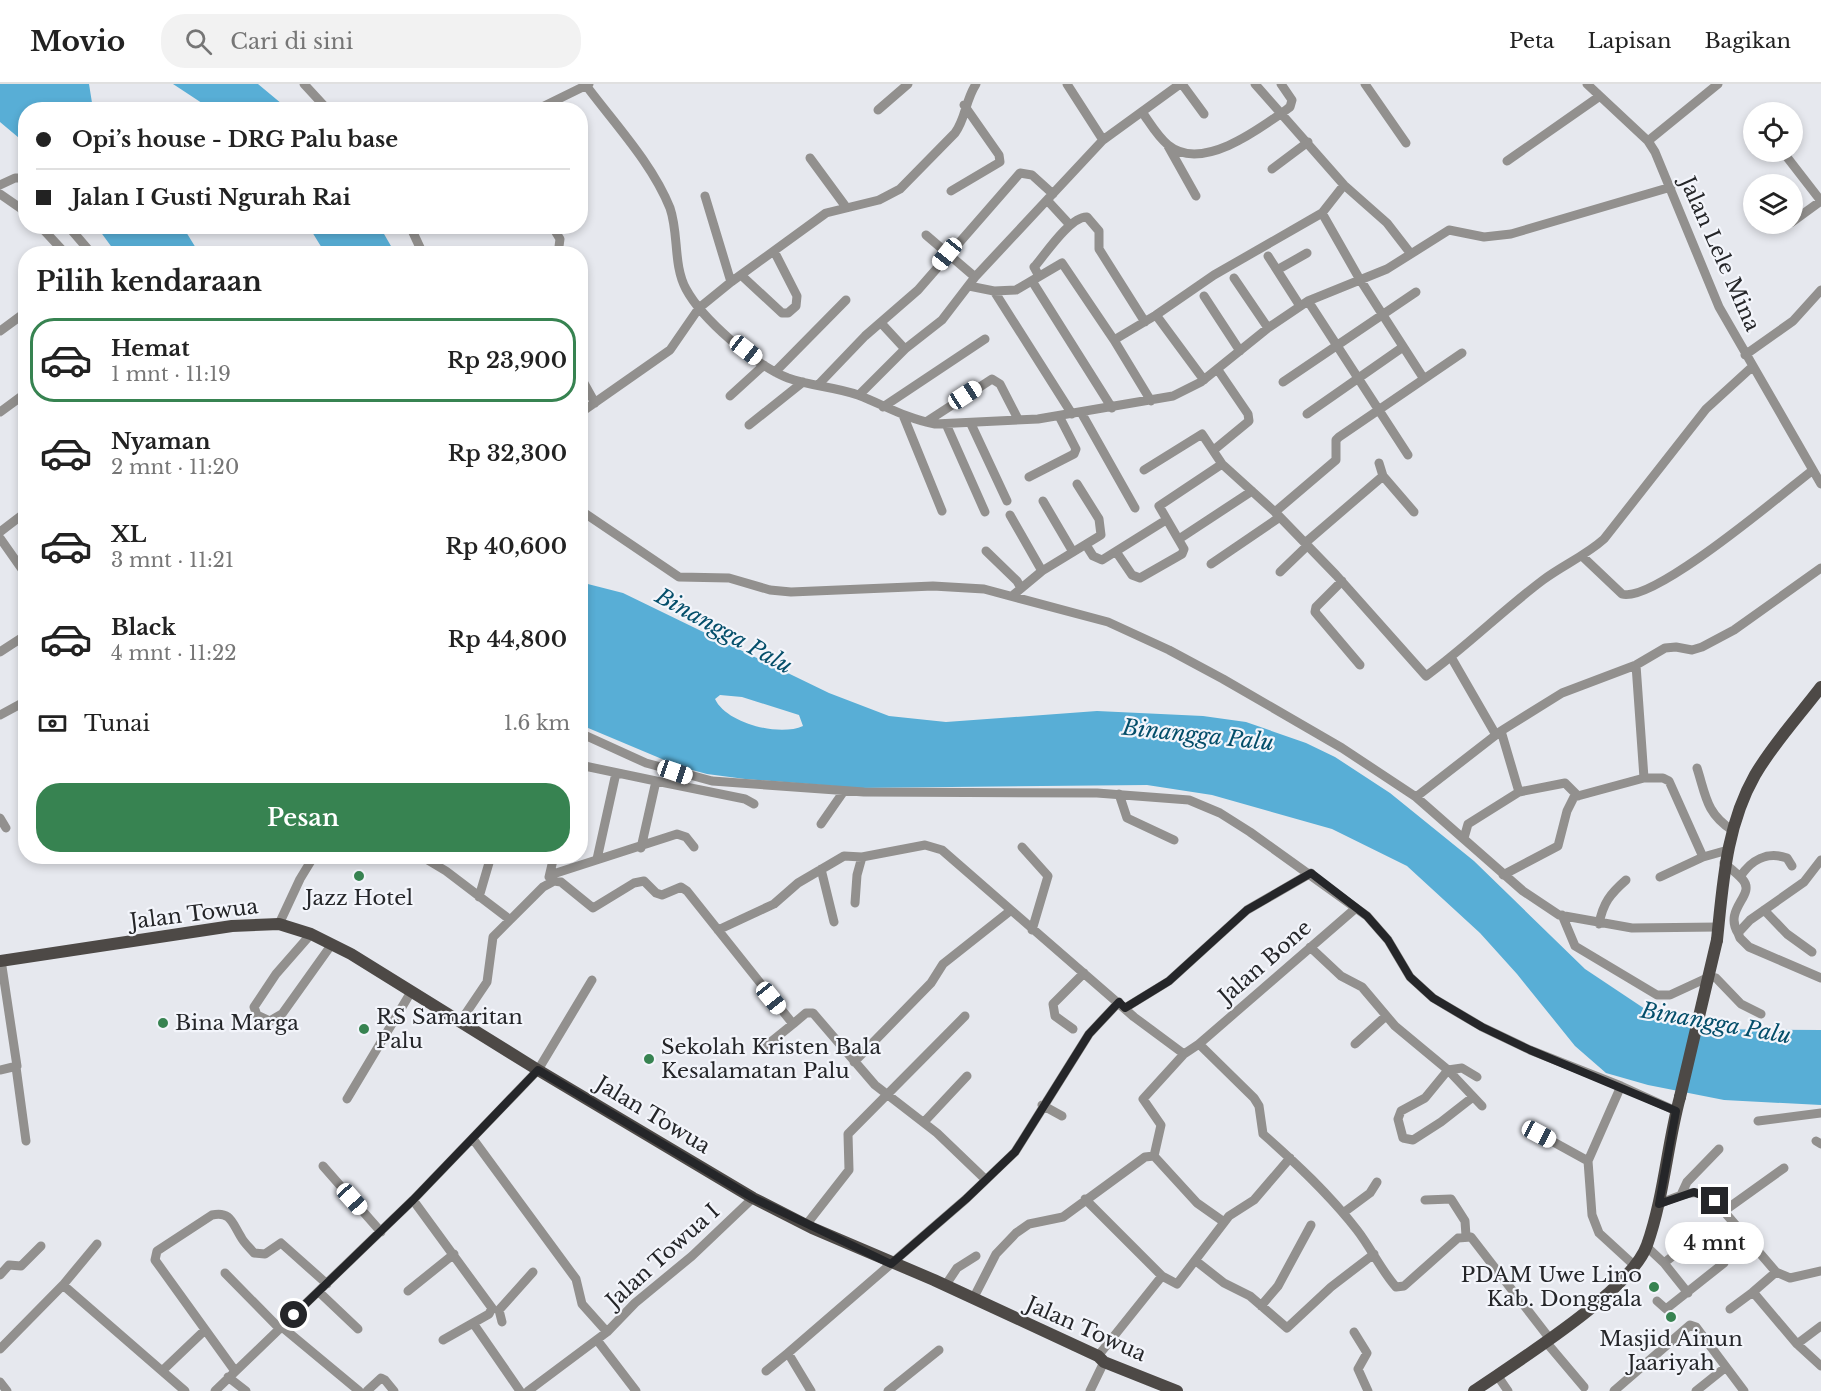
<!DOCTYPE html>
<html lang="id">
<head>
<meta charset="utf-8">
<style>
  :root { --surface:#fff; --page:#f2f2f2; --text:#222; --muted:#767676; --line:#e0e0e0; --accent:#378351 }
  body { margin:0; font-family:"Libre Baskerville",serif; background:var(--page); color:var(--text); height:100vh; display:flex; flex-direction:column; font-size:22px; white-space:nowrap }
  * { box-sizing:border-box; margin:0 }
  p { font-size:20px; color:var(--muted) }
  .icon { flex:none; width:33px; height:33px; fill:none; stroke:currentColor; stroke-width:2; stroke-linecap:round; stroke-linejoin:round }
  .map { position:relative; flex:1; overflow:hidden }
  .panel { position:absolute; left:18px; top:162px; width:570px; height:618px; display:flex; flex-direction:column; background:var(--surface); border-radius:24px; box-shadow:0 3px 9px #0003 }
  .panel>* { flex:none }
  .banner { position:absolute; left:18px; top:18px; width:570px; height:132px; border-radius:24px; box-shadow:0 3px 9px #0003; display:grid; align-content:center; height:132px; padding:0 18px; background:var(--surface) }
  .fabs { position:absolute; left:1743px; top:18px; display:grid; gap:12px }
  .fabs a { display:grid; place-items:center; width:60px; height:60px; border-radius:50%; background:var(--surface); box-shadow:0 3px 9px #0003; font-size:30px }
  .end { position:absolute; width:27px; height:27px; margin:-14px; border:8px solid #252629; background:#fff; box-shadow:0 0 0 3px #fff }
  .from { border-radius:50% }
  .bubble { position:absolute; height:42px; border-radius:21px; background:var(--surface); box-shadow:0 3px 9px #0003; font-size:20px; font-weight:600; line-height:42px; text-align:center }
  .car { position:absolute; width:18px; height:36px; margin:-18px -9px; border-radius:8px; box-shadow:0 0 4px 2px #0007; background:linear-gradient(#fff 24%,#345 0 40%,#fff 0 76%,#345 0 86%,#fff 0) }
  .banner b { display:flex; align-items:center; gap:21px; height:57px; font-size:22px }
  .banner b+b { border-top:2px solid var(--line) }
  .banner i { width:15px; height:15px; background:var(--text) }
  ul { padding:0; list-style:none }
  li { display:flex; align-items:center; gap:18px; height:84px; margin:0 12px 9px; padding:0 6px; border:3px solid transparent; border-radius:24px }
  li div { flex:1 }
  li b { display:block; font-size:22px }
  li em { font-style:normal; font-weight:600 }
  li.current { border-color:var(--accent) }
  li>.icon { width:54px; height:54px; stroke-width:1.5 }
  h2 { padding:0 18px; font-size:27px; line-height:72px }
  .pay { display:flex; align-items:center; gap:15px; height:66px; padding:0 18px; font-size:22px }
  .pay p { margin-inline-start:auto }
  .cta { display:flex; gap:12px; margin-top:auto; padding:12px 18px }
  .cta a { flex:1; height:69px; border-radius:24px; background:var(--accent); color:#fff; font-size:24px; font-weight:600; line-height:69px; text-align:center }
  header { display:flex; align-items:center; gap:36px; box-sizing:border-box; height:84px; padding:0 30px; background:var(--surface); border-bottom:2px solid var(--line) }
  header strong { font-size:28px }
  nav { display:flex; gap:33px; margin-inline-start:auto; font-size:21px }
  .search { width:420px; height:54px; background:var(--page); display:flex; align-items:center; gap:15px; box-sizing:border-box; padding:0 21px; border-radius:24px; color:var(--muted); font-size:22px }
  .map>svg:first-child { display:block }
  .water { fill:#58aed6; fill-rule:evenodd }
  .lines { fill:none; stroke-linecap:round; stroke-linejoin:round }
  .minor { stroke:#92908e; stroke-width:9 }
  .major { stroke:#4d4946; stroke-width:12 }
  .major-bridge { stroke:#4d4946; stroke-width:12 }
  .route { stroke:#252629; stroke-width:8 }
  .poi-dot { fill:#378351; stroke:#f3f5fb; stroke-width:2 }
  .labels { text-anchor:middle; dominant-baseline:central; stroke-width:4.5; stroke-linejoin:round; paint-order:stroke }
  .street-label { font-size:21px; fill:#252629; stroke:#f3f5fb }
  .poi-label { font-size:21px; fill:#252629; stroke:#f3f5fb; text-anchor:start }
  .water-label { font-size:22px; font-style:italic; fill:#044e6a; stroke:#f3f5fb }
</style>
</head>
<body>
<header>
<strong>Movio</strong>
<div class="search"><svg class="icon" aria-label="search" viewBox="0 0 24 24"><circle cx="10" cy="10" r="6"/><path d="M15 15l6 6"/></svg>Cari di sini</div>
<nav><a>Peta</a><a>Lapisan</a><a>Bagikan</a></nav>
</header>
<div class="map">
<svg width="1821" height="1307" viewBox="0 0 1821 1307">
  <rect width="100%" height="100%" fill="#e6e8ee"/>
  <path class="water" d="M0,0h89l4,25 -67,1 -1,33 -25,-21z
    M173,0h85l30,25h-77z
    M97,143h86l16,26h-83z
    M309,143h71l15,26h-70z
    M580,498l43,11 206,100 60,23 57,6 151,-11 106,5 43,6 60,21 29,14 55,36 84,68 111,108 66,44 22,11 25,5 123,1v75l-97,-5 -76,-15 -42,-12 -31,-27 -58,-72 -37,-41 -73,-67 -75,-37 -120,-34 -65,-10 -288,3 -114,-9 -38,-5 -26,-7 -100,-42zM720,611l22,2 57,18 4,11c-24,11 -77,-3 -88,-27z"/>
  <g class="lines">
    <path class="minor" d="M304,0l24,26
      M585,0c29,39 67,79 85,124 9,26 3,57 16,81 16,30 69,76 102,89 22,8 48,9 70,17 26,10 49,24 77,29l103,-5 135,-23 28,-14 67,-54 40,-27 79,-32 62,-39 35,7 27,-3 160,-47
      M1067,0l36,56 77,-56
      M1182,0l22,30
      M1255,0l89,101 43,38 24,31
      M1365,0l41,59
      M1587,0l61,57 7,11 64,155 102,177
      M536,26l53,-26
      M878,26l30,-26
      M1142,28c8,11 15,24 26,33 34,28 93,-17 122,-38l2,-7 -11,-16
      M1648,57l70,-57
      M1168,62l28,50
      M1783,68l38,49
      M810,74l36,49
      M1507,77l93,-65
      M1272,85l36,-27
      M0,101l15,-7h11
      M951,107l49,-29 -1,-7 -35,-50
      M0,110l26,18
      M705,112l26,86
      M1047,116l23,25
      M1322,129l37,65 65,101
      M1792,138l29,-21
      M40,142l26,28
      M68,142l24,28
      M410,142l13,28
      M552,142l8,13 -2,15
      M926,151l49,42
      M1268,172l32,50
      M1277,186l30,-17
      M741,191l41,38h6l8,-7 1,-10 -23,-45
      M1039,192l-5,-9 2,-2c10,-12 35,-49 51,-48l12,14v18l46,73
      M1234,194l34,50
      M1032,197l80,127
      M969,202l25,5 22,-1 46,-27 52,77 37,61
      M994,207l78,123
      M1204,212l36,55
      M1308,217l100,154
      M1156,231l58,-40 108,-62 22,-28
      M881,239l24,26
      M0,247l26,-19
      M1114,256l42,-25 48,65
      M1745,271l48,-34 28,-31
      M775,288l71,-72
      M580,292l15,27
      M1283,298l133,-90
      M818,301l47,-49 53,-46 102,-117 12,2 21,19
      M859,311l46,-46 37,-29 33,-43 128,-137
      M730,312l34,-31
      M883,323l102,-68
      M0,328l26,-19
      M580,329l90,-63 29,-42 32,-26 95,-69 53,-13 21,-11 55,-56c11,-15 10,-32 21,-49
      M1082,330l53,94
      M1307,330l96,-67
      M903,331l39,96
      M926,338l66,-43 8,5 18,35
      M946,340l39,88
      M971,340l36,77
      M749,341l54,-43
      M1215,365l34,-28 -1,-7 -30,-44
      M1379,379l4,13
      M1144,386l58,-36 20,30 53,48 61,63 90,101c41,-30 77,-66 117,-96 20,-15 42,-24 61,-41l102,-130 46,-42
      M1029,393l45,-23 2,-5 -17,-33
      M1043,417l30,51
      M580,426l99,67 50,1 41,12 21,2 142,-6 51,3 124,33 61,28 54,29 119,69 74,49 107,94 36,24 73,13 86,-1
      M1275,428l61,-52v-20l3,-3 123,-84
      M1010,431l32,56
      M0,448l26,-20
      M0,454l26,37
      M1179,455l73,-48
      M1305,459l78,-67 31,36
      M1086,461l7,11 9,4 64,-40
      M986,467l31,30 4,7
      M1117,469l15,22 8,3 42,-24 2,-5 -25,-43 63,-42
      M1583,473l39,37c31,10 161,-101 191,-124
      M1211,480l69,-47
      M1280,488l28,-27
      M1342,497l-26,26 -1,5 45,53
      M1012,512l30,-25 59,-36 -2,-16 -22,-35
      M0,568l26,-17
      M1451,573l45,78
      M0,631l26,-14
      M1501,647l18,61 46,-9 13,13
      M580,649l66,30 66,18 152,11 233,1 92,7 31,13 30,19 117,84 21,24 22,37 23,21 49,29 48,23 91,36 -33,75 4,54 7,18 36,33
      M580,681l76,16 -15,67
      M1697,684c9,28 9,45 35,62
      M1644,694h19l6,3 34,76 25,-7
      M656,697l89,18 9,5
      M1119,710l8,24 47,22
      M1416,713l85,-66 61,-38 74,-28 29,-17 11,-1 16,3 10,-3 32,-17 87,-62
      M0,734l6,10
      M821,740l23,-33
      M1464,754l4,-14 51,-32
      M1022,763l26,29 -16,54
      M421,772l25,15 63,48
      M597,775l19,-86
      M1821,776l-17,22 -54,38 -12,13 2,5 9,9 72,31
      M1724,779c6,5 14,11 19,17 13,15 -20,29 -5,53
      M821,785l13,53
      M550,791l127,-41 9,3 8,10
      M1503,791l55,-29 9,-35 7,-14 70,-19 -8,-113
      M549,793l5,-21
      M1660,793l43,-20
      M1740,793c11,-17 27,-26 47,-19l5,8
      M479,813l12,-41
      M855,819l2,-28 5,-18
      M1356,824l-157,136 55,54 5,8 4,28c34,30 66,60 94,96 14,18 24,40 39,57l8,-1 54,-48 13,-1 79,102
      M1764,826l23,24 25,18
      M1562,831l13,31 82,49h13l39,-18 7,1 25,26 20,10
      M279,840l21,-45 14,-23
      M1599,840c4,-21 11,-30 27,-44
      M718,846l56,-26 24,-21 46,-27 18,1 63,-12 17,5 192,167 50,37 15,-10
      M311,850l-35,40 -22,33 3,8 13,6 12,-7 50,-70
      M1310,863l31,29 21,11 33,39 53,44 -23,28 -24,13 -3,8 5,19 10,2 28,-18 32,-25
      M1125,924l44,-27 78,-71 64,-37
      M460,938l27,-40 6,-45 50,-50 11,-6 7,1 32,26 41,-25 10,-2 12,12 6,2 19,-8 6,4 106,133 13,-11h7l62,72 62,48 49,47
      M1073,945l-18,-13 -2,-12 31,-31
      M1355,960l31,-28
      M762,965l31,-25
      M854,978l77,-79 12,-19 67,-53
      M16,983l10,74
      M0,986l17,-4 -16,-106
      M1477,993l-15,-9 -14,2 34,36
      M1621,1002l55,25
      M347,1015l64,-107
      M1042,1021l20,11
      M1758,1037l63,-8
      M924,1038l43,-46
      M1539,1050l49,27
      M473,1055l103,140 6,25 25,28
      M1816,1057l5,3
      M1154,1072l7,-31 -18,-26 41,-45
      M323,1082l58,66
      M1681,1111l6,-13 32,-33
      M1085,1115l77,77
      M413,1116l79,108 -3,6 -46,26
      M1425,1116l26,-1 14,22 1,15
      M1659,1120c20,-8 37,-19 56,-3l61,71 14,6 31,-7
      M1724,1127l60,-43
      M1343,1129l27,-20 7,-11
      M806,1141l43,-55 -1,-36 117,-118
      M1647,1163l17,16 24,30
      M1196,1177l28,22 26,13 37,32 44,-41 43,-33
      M1776,1188l-23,20 44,52 24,22
      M225,1189l55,56
      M0,1191l9,-10 12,1 20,-20
      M63,1201l34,-41
      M945,1202l12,-18 19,-12
      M408,1207l46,-37
      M319,1208l39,37
      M973,1215l23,-45 20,-21 13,-9 34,-7 82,-60 9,-1 43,47 27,19
      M1657,1217l9,8 58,-46 2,-7 -17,-18 -26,10 -19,15
      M1261,1222l17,-20 33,-61
      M1730,1225l23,-17
      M502,1238l-3,-12 34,-38
      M473,1239l47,68
      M282,1243l77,64
      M1354,1248l13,21 -9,16 10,22
      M597,1256l39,51
      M1546,1258l38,45
      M1797,1260l24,-18
      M0,1265l63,-64 122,106
      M1098,1272l64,-80 15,8 52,-68 25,-16 36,-42
      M162,1287l43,-41
      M235,1287l-80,-111 2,-9 55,-36c19,-4 20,8 29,22 3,6 9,11 13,16l11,1 16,-11 46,41
      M766,1287l22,-18
      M1497,1291l11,16
      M228,1293l18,14
      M0,1298l7,9
      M215,1307l198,-191 125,-130 54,-90
      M367,1307l14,-13 4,2 9,11
      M528,1307l79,-59 28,-29 57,-47 61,-58
      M811,1307l-23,-38 178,-154 49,-47 74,-118 30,-32
      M888,1307l51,-41
      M1090,1307l14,-29
      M1614,1307l76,-66 6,2 48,64
      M1696,1307l30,-24"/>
    <path class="major" d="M1717,856c6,-57 9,-114 38,-165 18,-31 44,-59 66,-88
      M0,877l232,-35 47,-2 32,10 40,20 187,116 215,128 59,30 122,52 164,76 6,6 73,29
      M1474,1307c42,-29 157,-100 173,-146 17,-48 20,-100 33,-148"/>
    <path class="major-bridge" d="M1680,1013l37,-157"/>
  </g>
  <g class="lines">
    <path class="route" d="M294,1231l119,-115 125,-130 215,128 138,66 75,-65 49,-47 74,-118 30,-32 6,6 44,-27 78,-71 64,-37 56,43 21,24 22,37 23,21 49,29 48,23 146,61 -17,93 35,-12 21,9"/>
  </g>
  <g class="poi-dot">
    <circle cx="359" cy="792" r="6"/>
    <circle cx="163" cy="939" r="6"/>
    <circle cx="364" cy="945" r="6"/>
    <circle cx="649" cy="975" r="6"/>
    <circle cx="1654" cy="1203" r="6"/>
    <circle cx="1671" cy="1233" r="6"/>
  </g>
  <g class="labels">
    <g class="street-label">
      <text transform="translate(1720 170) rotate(66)">Jalan Lele Mina</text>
      <text transform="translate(194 830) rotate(-7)">Jalan Towua</text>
      <text transform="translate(1265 878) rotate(-41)">Jalan Bone</text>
      <text transform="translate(653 1031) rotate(31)">Jalan Towua</text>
      <text transform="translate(663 1172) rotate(-42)">Jalan Towua I</text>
      <text transform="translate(1086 1245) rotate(24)">Jalan Towua</text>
    </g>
    <g class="poi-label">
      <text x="359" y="814" text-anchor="middle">Jazz Hotel</text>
      <text x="376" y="933">RS Samaritan<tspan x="376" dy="24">Palu</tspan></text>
      <text x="175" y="939">Bina Marga</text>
      <text x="661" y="963">Sekolah Kristen Bala<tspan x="661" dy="24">Kesalamatan Palu</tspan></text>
      <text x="1642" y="1191" text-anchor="end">PDAM Uwe Lino<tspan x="1642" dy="24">Kab. Donggala</tspan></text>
      <text x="1671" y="1255" text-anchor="middle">Masjid Ainun<tspan x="1671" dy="24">Jaariyah</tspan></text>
    </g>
    <g class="water-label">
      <text transform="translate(724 547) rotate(29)">Binangga Palu</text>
      <text transform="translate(1198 651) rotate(6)">Binangga Palu</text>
      <text transform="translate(1716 939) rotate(10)">Binangga Palu</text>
    </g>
  </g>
</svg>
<div class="fabs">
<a><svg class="icon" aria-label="locate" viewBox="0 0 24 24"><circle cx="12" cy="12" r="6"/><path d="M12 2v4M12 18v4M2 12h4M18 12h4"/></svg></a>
<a><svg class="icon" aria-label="layers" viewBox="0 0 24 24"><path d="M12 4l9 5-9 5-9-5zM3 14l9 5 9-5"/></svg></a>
</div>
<i class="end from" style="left:294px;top:1231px"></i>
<i class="end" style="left:1715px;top:1117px"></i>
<div class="bubble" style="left:1665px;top:1138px;width:99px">4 mnt</div>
<i class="car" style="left:947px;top:170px;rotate:219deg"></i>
<i class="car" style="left:746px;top:266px;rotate:128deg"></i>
<i class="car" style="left:965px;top:311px;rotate:57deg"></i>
<i class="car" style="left:675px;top:688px;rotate:109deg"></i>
<i class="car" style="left:771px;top:914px;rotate:141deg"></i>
<i class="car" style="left:1539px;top:1050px;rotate:118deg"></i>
<i class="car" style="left:352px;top:1115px;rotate:138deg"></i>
<div class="banner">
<b><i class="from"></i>Opi’s house - DRG Palu base</b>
<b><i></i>Jalan I Gusti Ngurah Rai</b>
</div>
<section class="panel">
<h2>Pilih kendaraan</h2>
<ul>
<li class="current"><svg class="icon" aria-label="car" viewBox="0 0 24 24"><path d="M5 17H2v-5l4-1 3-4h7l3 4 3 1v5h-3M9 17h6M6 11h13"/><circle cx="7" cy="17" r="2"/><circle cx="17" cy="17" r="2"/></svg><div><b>Hemat</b><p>1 mnt · 11:19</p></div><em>Rp 23,900</em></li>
<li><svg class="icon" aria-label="car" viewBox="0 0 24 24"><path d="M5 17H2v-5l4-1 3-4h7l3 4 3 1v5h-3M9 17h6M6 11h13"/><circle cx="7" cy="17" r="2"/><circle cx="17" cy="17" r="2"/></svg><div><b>Nyaman</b><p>2 mnt · 11:20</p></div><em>Rp 32,300</em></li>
<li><svg class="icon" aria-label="car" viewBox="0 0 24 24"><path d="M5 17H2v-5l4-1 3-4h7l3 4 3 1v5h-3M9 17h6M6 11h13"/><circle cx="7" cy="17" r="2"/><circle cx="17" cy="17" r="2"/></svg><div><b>XL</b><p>3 mnt · 11:21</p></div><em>Rp 40,600</em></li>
<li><svg class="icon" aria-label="car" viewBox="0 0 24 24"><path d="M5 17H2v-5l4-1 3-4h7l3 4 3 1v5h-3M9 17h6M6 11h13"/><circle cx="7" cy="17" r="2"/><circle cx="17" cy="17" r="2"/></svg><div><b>Black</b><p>4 mnt · 11:22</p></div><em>Rp 44,800</em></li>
</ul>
<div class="pay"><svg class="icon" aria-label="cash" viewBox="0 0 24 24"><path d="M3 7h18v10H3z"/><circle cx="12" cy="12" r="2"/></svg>Tunai<p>1.6 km</p></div>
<div class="cta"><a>Pesan</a></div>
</section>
</div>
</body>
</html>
